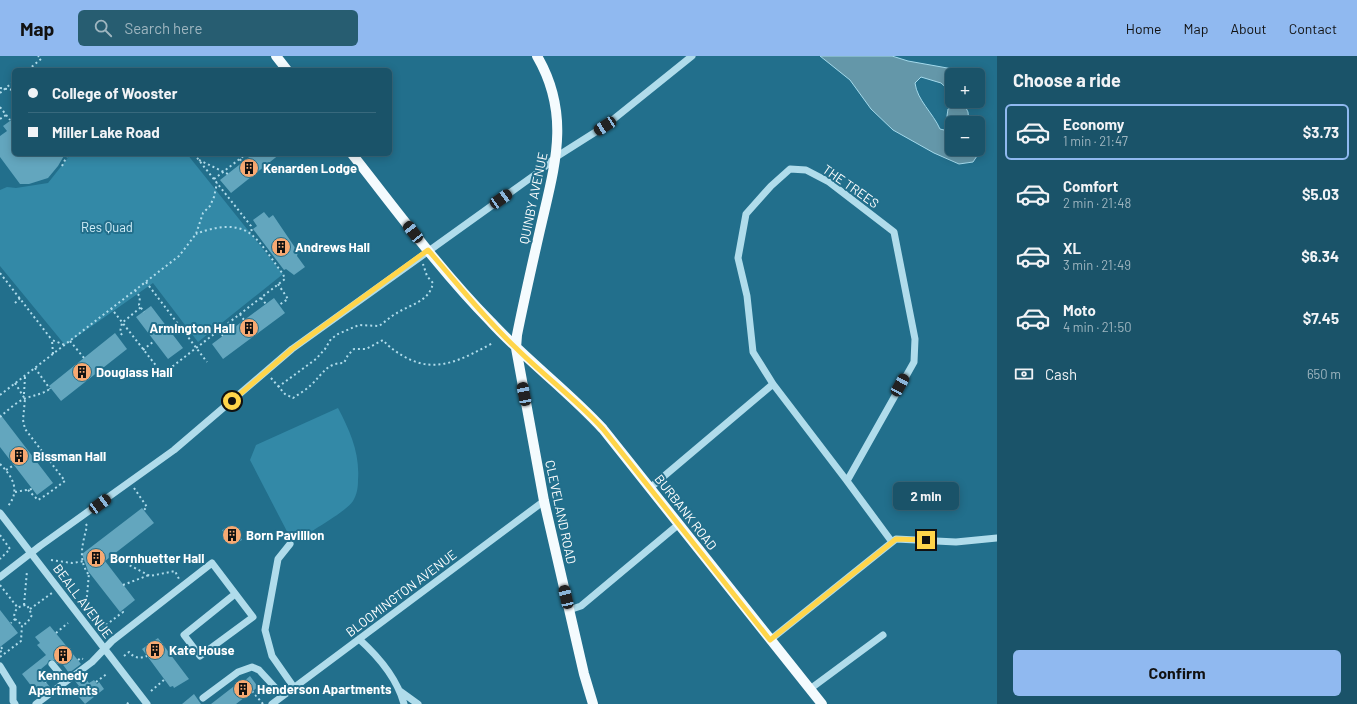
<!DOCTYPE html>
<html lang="en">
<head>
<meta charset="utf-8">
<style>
  :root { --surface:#1a5369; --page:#275d71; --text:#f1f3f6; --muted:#9fb6c0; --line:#38697d; --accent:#90b9f0 }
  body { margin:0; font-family:Barlow,sans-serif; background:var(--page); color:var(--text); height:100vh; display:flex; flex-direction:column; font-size:15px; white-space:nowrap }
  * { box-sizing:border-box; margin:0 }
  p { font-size:13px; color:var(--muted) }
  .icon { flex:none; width:22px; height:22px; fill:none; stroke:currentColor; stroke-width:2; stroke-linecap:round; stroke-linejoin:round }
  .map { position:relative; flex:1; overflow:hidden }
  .details { display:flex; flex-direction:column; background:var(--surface); width:360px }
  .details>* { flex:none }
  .guide { position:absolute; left:12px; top:12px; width:380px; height:88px; border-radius:6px; box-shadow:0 2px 10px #0003,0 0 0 1px var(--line); display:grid; align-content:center; height:88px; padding:0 16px; background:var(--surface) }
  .buttons { position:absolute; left:945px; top:12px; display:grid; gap:8px }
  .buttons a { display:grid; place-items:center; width:40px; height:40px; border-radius:6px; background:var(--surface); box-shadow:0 2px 10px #0003,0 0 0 1px var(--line); font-size:20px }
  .end { position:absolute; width:18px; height:18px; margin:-9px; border:5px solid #ffd54a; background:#111; box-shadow:0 0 0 2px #111 }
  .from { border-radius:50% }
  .bubble { position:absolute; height:28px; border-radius:6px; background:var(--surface); box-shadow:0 2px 10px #0003,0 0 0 1px var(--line); font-size:13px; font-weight:700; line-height:28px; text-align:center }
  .car { position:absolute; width:12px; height:24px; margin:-12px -6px; border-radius:5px; box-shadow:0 0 3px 1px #0007; background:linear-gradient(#222 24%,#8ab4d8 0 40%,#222 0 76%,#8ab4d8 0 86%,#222 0) }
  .guide b { display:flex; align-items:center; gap:14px; height:38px; font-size:15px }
  .guide b+b { border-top:1px solid var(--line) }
  .guide i { width:10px; height:10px; background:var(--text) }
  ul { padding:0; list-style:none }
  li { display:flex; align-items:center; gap:12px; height:56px; margin:0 8px 6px; padding:0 8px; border:2px solid transparent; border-radius:6px }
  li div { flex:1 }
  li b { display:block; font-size:15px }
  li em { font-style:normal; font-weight:700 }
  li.on { border-color:var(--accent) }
  li>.icon { width:36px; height:36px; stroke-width:1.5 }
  h2 { padding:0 16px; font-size:18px; line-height:48px }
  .pay { display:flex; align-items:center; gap:10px; height:44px; padding:0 16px; font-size:15px }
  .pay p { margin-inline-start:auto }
  .cta { display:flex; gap:8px; margin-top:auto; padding:8px 16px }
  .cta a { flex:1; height:46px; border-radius:6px; background:var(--accent); color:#111; font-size:16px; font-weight:700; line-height:46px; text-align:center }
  header { display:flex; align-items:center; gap:24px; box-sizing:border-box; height:56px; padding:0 20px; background:var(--accent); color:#111 }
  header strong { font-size:19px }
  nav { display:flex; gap:22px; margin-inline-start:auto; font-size:14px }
  .search { width:280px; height:36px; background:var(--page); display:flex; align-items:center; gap:10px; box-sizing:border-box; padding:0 14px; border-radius:6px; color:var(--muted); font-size:15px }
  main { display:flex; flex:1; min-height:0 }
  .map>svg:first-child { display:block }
  .green { fill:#3389a7 }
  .water { fill:#6497a9; stroke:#a4daec }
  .building { fill:#63a6be }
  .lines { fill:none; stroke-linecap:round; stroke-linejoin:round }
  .path { stroke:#b0dceb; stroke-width:2; stroke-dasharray:2 3; stroke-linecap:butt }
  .minor { stroke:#b0dceb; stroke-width:7 }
  .major { stroke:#f4fbfe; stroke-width:10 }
  .route { stroke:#ffd54a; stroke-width:5 }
  .labels { text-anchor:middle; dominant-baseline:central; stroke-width:4; stroke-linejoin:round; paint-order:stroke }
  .poi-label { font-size:13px; font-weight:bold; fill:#fff; stroke:#226f8c; text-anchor:start }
  .street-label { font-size:13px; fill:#fff; stroke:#226f8c }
  .park-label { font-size:13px; fill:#d4eff8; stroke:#226f8c }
</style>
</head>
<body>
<header>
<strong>Map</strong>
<div class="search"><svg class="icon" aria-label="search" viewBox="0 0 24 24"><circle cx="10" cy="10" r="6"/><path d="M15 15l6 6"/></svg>Search here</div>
<nav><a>Home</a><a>Map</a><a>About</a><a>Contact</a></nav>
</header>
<main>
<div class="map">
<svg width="997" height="648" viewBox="0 0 997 648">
  <rect width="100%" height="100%" fill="#226f8c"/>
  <path class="green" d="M71,98h116l96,120 -85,68 -45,-59 -88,62 -65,-79v-76l7,-3 9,1 32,-5z
    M338,352c12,23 22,45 20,72 0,8 -1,14 -5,21 -7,11 -47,33 -60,42l-43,-83 6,-15z"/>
  <path class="water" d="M820,0h72l16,5 45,8 7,6h-8v18l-11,-10 -20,-6 -6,6c2,17 18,30 25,46l4,1 5,-6 -2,-8 1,-7 7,-4 9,-1 4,8 1,11h-17v26h24l1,7 -4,6 -14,2 -25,-11 -41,-23 -22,-21 -21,-29z"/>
  <path class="building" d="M14,62v36h51l-7,12 -10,12 -19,6h-9l-20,-27v-21l7,-5 -4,-5z
    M253,98h27l-49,39 -11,-13z
    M264,156l5,6 4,-3 25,37 -1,4 8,11 -11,8 -8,-6 -2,1 -31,-41 4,-3 -4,-6z
    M274,242l11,15 -62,46 -11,-15z
    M151,250l32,42 -15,11 -32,-42z
    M115,277l12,16 -66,52 -12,-15z
    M0,358l53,69 -16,12 -37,-48z
    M142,452l12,15 -49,38 30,39 -15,12 -32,-41 -6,-17z
    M235,470l7,14 -11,5 -9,-15z
    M0,554l18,23 -18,14z
    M50,570l31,38 -12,9 -8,-11 -3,2 -4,-4h-5l-2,4 -6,5 4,5 -4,2 9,11 -11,9 -17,-22 24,-19 -9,-10 3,-2 -5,-6z
    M158,582l31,41 -15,9 -1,-2 -3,1 -28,-38z
    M83,619l6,8 5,-3 3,4 2,-2 5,7 -19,15 -12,-14 6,-4 -4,-5z
    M250,620l8,11 -22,17h-25l31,-24 1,2z
    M194,638l7,10h-19z"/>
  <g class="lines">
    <path class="path" d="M28,14l13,-11 -3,-3
      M241,14l3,-2
      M0,32l14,2
      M0,37l14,-12
      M0,51l10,13
      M0,63l6,-4
      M194,98l57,72 1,8
      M240,103l2,4
      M199,104l29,14
      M62,110l6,-12
      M214,123l32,-25
      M0,217l52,67
      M146,226l61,80
      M278,228l10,15 -9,6
      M135,234l5,7 -1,8 5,7
      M261,242l5,6
      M15,247l5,-5
      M111,252l50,64
      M240,258l4,6
      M219,274l4,6
      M122,279l-2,-3 2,-9 19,-16
      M70,285l14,17
      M143,294l11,-9
      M53,298l-1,-14 13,5
      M35,312l15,21
      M145,314l19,3 121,-94 -2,-5c-8,-10 -21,-31 -31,-39 -15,-13 -39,-8 -56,-1
      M271,322l14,16 8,4c6,-4 13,-8 18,-13 12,-11 15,-22 33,-22l4,-8 6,-6h12l17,-9c7,8 13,12 22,17 32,18 59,1 88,-14
      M15,327l10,16 -2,21 2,9 40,52 -19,14 -8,5 -10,-10
      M278,331l38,-28 9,-10 6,-10 7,-5 21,-9 20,1c6,-4 12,-10 18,-13 14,-9 32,-11 36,-30l-6,-7 -4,-12
      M24,338l1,-17
      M0,339l179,-139 17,-22 7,-21 7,-7 4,-9 3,-14
      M0,361c7,-6 15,-14 24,-18 9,-4 18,-4 27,-11
      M0,408c12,12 21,26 8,42
      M6,414l8,-5
      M134,432l13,19 -3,3
      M15,436l17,-3
      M86,468l1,2c-4,17 -10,33 2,49
      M0,479l10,14 -10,10
      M112,500l38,20 25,-5 4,8
      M51,504l21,3 13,-2
      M0,529l18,23
      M123,529l26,-10
      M24,549l3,-34
      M86,551l3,-34
      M30,553l22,-16
      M15,563l7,6
      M102,572l21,-16 -1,-1
      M56,577l12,-10
      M0,596l3,-2 -2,-3
      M124,600l5,-4c5,6 11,7 18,4
      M0,601l21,-16 1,-16 5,-2 5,-8 -5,-10c-8,0 -15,6 -12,14l-4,4
      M78,604l3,-2 2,1
      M45,626l8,-6
      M96,626l12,-9
      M151,635l14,-12
      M252,635l11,13
      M127,648l3,-3"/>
    <path class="minor" d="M847,425l-74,-97 -20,-32 -6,-56 -9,-38 8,-44 25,-28 19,-17 16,1 23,12 65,50 21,107 -1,23 -67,119 45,61
      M650,432l123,-104
      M0,457l147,191
      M290,488l-12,15 -13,71 7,26 21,30
      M0,521l40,-31 134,-96 118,-101 244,-175 20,-17 49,-31 87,-70
      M569,554l12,-4 98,-82
      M359,583c20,18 38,39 45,65
      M770,584l126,-101 60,3 41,-4
      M52,608l14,17
      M0,610l13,21v14l2,3
      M810,633l73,-54
      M400,635l18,13
      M203,642l35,-26 14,-5 7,3 23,25
      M36,648l56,-42 20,-21 100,-78 41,54 -53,39 -16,-21 51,-41
      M272,648l272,-203"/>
    <path class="major" d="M276,0l11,14
      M537,0c35,60 17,112 3,174 -8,35 -16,70 -23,105l-1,13 28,153 40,173 9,30
      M352,98c45,57 88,116 139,168 35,38 77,69 112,107l219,275"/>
  </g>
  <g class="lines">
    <path class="route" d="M232,345l60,-52 136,-99c29,33 56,68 88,98 28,28 60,51 87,81l167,211 126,-101 30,1"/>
  </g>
  <defs>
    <symbol id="building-disc" viewBox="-11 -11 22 22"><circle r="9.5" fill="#f7a972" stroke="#226f8c"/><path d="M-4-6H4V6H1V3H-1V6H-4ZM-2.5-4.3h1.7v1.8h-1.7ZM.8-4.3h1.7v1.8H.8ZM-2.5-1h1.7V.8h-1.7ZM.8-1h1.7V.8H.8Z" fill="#111"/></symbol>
  </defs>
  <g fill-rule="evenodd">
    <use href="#building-disc" x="238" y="101" width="22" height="22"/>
    <use href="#building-disc" x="270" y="180" width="22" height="22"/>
    <use href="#building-disc" x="238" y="261" width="22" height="22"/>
    <use href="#building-disc" x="71" y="305" width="22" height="22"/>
    <use href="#building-disc" x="8" y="389" width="22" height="22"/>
    <use href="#building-disc" x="221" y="468" width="22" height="22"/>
    <use href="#building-disc" x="85" y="491" width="22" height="22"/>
    <use href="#building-disc" x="144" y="583" width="22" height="22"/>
    <use href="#building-disc" x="52" y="588" width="22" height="22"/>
    <use href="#building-disc" x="232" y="622" width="22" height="22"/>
  </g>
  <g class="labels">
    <g class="poi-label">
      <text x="263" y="112">Kenarden Lodge</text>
      <text x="295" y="191">Andrews Hall</text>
      <text x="235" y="272" text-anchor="end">Armington Hall</text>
      <text x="96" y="316">Douglass Hall</text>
      <text x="33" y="400">Bissman Hall</text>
      <text x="246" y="479">Born Pavillion</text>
      <text x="110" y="502">Bornhuetter Hall</text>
      <text x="169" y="594">Kate House</text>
      <text x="63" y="619" text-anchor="middle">Kennedy<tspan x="63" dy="15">Apartments</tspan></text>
      <text x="257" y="633">Henderson Apartments</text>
    </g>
    <g class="street-label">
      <text transform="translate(851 130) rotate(35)">THE TREES</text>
      <text transform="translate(533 142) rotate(-78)">QUINBY AVENUE</text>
      <text transform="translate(561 456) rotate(78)">CLEVELAND ROAD</text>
      <text transform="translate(686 456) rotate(52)">BURBANK ROAD</text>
      <text transform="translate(401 537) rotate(-37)">BLOOMINGTON AVENUE</text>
      <text transform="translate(83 545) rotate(53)">BEALL AVENUE</text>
    </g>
    <g class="park-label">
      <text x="107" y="171">Res Quad</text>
    </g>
  </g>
</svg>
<div class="buttons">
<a>+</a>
<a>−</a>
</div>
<i class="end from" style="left:232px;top:345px"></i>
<i class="end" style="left:926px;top:484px"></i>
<div class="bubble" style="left:893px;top:426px;width:66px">2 min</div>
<i class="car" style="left:605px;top:70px;rotate:237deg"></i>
<i class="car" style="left:501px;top:143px;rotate:55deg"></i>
<i class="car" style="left:413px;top:176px;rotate:322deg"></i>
<i class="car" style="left:900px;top:329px;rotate:29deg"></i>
<i class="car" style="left:524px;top:338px;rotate:349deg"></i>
<i class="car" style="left:100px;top:448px;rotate:54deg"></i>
<i class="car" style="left:566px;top:541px;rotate:347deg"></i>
<div class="guide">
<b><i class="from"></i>College of Wooster</b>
<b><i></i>Miller Lake Road</b>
</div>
</div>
<section class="details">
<h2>Choose a ride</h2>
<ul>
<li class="on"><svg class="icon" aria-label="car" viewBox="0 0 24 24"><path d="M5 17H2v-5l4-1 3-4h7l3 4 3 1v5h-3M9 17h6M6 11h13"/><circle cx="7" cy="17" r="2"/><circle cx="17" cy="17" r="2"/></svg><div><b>Economy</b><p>1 min · 21:47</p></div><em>$3.73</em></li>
<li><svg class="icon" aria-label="car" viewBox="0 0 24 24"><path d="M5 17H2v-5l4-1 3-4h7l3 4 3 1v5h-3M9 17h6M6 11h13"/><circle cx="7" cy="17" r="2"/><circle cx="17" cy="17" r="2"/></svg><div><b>Comfort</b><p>2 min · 21:48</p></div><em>$5.03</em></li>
<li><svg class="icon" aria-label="car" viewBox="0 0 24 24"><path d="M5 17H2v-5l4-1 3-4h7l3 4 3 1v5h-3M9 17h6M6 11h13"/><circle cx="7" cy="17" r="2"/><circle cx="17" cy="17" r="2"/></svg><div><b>XL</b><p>3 min · 21:49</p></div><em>$6.34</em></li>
<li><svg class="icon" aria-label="car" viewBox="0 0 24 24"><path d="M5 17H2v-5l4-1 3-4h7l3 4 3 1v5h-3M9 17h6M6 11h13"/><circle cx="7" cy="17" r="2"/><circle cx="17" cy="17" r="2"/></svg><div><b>Moto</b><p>4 min · 21:50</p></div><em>$7.45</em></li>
</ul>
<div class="pay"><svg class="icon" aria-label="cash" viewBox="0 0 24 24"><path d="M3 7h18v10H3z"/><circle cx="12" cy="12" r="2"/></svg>Cash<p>650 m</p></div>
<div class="cta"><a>Confirm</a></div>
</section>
</main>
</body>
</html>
